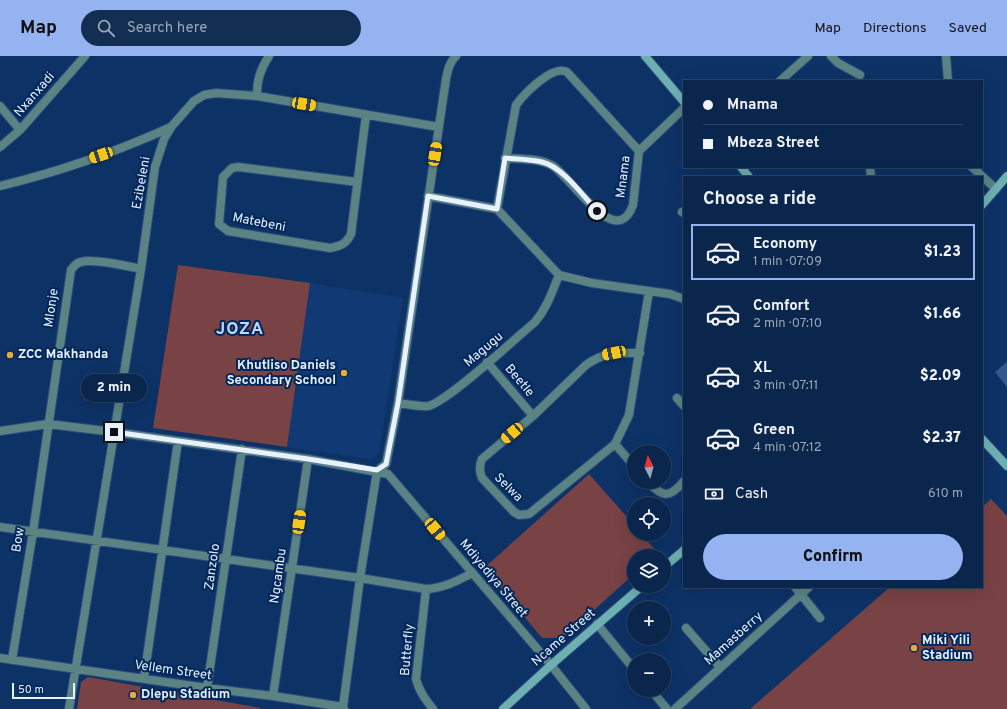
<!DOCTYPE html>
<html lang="en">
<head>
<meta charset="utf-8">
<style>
  :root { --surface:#0a264c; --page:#132e53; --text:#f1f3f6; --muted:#99a5b5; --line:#2a4364; --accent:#95b2f1 }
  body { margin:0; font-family:Overpass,sans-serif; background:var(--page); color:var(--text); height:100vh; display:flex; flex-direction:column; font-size:15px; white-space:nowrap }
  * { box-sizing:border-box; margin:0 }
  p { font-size:13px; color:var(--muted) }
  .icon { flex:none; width:22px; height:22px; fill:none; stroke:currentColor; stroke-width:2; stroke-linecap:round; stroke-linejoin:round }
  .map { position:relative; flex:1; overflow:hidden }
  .sheet { position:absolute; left:683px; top:120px; width:300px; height:412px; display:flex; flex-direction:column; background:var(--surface); border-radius:0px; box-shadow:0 4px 16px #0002,0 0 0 1px var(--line) }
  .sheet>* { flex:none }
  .banner { position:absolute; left:683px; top:24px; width:300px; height:88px; border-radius:0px; box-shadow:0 4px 16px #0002,0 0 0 1px var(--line); display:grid; align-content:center; height:88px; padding:0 20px; background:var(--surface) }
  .needle { width:26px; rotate:354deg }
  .fabs { position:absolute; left:627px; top:389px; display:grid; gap:8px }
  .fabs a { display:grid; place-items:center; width:44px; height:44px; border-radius:50%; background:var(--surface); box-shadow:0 4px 16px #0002,0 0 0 1px var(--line); font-size:20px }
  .scale { position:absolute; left:12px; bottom:10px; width:63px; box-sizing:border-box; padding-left:4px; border:2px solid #e8f1fe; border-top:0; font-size:11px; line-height:14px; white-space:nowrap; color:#e8f1fe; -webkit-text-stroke:3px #02275a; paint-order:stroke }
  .end { position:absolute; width:18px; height:18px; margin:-9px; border:5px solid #e8f1fe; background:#111; box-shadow:0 0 0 2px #111 }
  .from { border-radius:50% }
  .bubble { position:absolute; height:28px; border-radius:14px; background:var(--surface); box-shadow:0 4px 16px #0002,0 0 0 1px var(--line); font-size:13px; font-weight:800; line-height:28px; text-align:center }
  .car { position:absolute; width:12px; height:24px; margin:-12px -6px; border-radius:5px; box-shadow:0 0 3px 1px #0007; background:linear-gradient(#f5c518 24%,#345 0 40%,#f5c518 0 76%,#345 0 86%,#f5c518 0) }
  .banner b { display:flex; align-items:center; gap:14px; height:38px; font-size:15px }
  .banner b+b { border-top:1px solid var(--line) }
  .banner i { width:10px; height:10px; background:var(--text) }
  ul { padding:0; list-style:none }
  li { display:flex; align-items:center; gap:12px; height:56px; margin:0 8px 6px; padding:0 12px; border:2px solid transparent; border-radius:0px }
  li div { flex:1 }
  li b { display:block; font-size:15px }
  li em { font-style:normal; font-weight:800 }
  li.active { border-color:var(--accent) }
  li>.icon { width:36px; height:36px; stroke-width:1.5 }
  h2 { padding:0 20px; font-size:18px; line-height:48px }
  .pay { display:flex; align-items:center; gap:10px; height:44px; padding:0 20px; font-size:15px }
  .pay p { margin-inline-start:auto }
  .cta { display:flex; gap:8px; margin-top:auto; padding:8px 20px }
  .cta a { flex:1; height:46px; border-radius:24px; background:var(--accent); color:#111; font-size:16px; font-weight:800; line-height:46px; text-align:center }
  header { display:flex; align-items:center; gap:24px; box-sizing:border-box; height:56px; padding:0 20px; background:var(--accent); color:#111 }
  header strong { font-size:19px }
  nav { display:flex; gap:22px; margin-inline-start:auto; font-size:14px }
  .search { width:280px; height:36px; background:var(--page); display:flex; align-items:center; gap:10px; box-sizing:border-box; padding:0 14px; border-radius:22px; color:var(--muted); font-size:15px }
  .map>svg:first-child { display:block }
  .built { fill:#113a75 }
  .green { fill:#794244 }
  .building { fill:#335890 }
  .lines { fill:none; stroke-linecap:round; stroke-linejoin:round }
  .street-casing { stroke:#2c4d7b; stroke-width:10 }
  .secondary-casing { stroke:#2c4d7b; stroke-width:10 }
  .street { stroke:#5b8384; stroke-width:8 }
  .secondary { stroke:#6eb0b2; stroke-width:8 }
  .route { stroke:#e8f1fe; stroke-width:5 }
  .poi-dot { fill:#e9ab38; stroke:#02275a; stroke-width:1.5 }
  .labels { text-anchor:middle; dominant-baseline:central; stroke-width:4; stroke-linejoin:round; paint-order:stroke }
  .street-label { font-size:13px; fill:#e8f1fe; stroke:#02275a }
  .poi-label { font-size:13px; font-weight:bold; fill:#e8f1fe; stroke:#02275a; text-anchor:start }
  .district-label { font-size:17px; font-weight:bold; letter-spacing:1px; fill:#bed8ff; stroke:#02275a }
</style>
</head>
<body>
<header>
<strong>Map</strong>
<div class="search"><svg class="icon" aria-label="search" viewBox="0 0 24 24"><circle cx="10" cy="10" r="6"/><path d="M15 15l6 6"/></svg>Search here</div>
<nav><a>Map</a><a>Directions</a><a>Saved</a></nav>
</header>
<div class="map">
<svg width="1007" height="653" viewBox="0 0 1007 653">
  <rect width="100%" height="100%" fill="#0d3266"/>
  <path class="built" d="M310,227l93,15 -24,155 -9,6 -83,-12z"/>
  <path class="green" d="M178,209l132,18 -23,164 -134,-19z
    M589,418l45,51v9h7l17,19 -4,3h-20v18l-71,64h-21l-58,-70z
    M991,443l16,17v193h-257l140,-122h92v-80z
    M88,621l172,31v1h-183l4,-27z"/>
  <path class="building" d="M1007,306v25l-12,-15z"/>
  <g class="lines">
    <defs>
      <path id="street" d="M831,0l7,7 22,12
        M946,0l2,25
        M780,25l28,-25
        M257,40c0,-16 3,-26 12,-40
        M0,50l20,24
        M0,91l20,-17 65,-74
        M505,102c16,1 35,0 48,8 19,12 63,86 80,39l6,-54 45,-43
        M870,111l1,10
        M972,111l24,22
        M357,126l-119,-15 -6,1 -9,9 -4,47 9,7 102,17c11,-2 16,-4 21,-14l15,-119
        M0,130c58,-14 116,-34 171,-59
        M428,140l69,13 62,66 33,8 78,11 14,5
        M497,153l19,-104c8,-11 37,-41 51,-33l72,79
        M682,156l2,1
        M640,297c-22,0 -34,-2 -54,12l-53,51 -51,43c-3,7 -3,12 0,19l32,34 5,3 10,-1 86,-70 14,-29 20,-124
        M487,306l46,54
        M677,342l7,8
        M398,347c9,1 21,4 30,3 18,-3 89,-69 107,-84 12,-14 17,-30 24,-47
        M0,375l48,-7 66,8 194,27 80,15 163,191 35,44
        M615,388l19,22
        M377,415l9,-7 12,-61 48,-324c2,-9 3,-16 10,-23
        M648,426c15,16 22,16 36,-1
        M0,471l360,51 66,11c18,-1 31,-8 46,-16
        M795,531l25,31
        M426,533l-10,90c3,12 9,20 17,30
        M597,568l37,45
        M686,572l34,39
        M0,602l207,30 66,8 70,11
        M12,604l21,-128 38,-262c3,-4 5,-7 10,-8 12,-4 46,4 60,7
        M144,622l34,-237
        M207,632l35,-239
        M651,634l16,19
        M273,640l35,-237
        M69,653l72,-440 14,-102 9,-28 8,-13 22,-25 10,-6 12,-2 41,3 182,31
        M344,653l-1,-2 17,-129 17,-107
        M675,653l134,-122"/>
      <path id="secondary" d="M645,0l39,46
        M741,111l8,10
        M982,149l25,-29
        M982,383l25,27
        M664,511l20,-17
        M503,653l48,-44 91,-79"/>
    </defs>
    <use href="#street" class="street-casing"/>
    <use href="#secondary" class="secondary-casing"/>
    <use href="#street" class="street"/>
    <use href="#secondary" class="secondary"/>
  </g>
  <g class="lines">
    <path class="route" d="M114,376l194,27 69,11 9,-6 12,-61 30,-207 69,13 8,-51c12,1 25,1 37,4 21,5 41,34 55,49"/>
  </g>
  <g class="poi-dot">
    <circle cx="10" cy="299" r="4"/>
    <circle cx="344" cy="317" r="4"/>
    <circle cx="914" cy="592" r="4"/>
    <circle cx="133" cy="639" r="4"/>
  </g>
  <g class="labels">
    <g class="street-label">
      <text transform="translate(35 39) rotate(-49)">Nxanxadi</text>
      <text transform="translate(624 121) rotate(-83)">Mnama</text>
      <text transform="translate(142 127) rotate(-80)">Ezibeleni</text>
      <text transform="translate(259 167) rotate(11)">Matebeni</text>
      <text transform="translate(52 252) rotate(-82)">Mlonje</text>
      <text transform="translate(484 294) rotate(-40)">Magugu</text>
      <text transform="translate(519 325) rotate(50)">Beetle</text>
      <text transform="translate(508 432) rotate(45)">Selwa</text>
      <text transform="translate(19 484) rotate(-81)">Bow</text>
      <text transform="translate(213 511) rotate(-82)">Zanzolo</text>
      <text transform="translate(279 520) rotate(-82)">Ngcambu</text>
      <text transform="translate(493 523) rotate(50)">Mdiyadiya Street</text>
      <text transform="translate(564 582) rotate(-41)">Ncame Street</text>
      <text transform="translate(734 583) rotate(-42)">Mamasberry</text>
      <text transform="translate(408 594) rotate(-85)">Butterfly</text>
      <text transform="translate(173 615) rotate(8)">Vellem Street</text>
    </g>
    <g class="poi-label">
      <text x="18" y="299">ZCC Makhanda</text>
      <text x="336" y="310" text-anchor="end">Khutliso Daniels<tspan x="336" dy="15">Secondary School</tspan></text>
      <text x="922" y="585">Miki Yili<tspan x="922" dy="15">Stadium</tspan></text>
      <text x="141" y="639">Dlepu Stadium</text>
    </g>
    <g class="district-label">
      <text x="240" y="274">JOZA</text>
    </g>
  </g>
</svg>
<div class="fabs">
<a><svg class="needle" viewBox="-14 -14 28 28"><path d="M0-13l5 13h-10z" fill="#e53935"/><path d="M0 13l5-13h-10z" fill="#99a5b5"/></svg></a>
<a><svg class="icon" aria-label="locate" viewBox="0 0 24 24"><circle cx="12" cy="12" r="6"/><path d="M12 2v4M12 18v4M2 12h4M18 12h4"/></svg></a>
<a><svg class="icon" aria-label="layers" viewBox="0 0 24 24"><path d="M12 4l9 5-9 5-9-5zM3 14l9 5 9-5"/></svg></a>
<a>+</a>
<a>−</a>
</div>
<div class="scale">50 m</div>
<i class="end from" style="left:597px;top:155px"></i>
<i class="end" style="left:114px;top:376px"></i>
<div class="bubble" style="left:81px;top:318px;width:66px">2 min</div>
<i class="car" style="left:304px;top:48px;rotate:100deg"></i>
<i class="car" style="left:435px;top:98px;rotate:9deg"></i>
<i class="car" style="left:101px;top:99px;rotate:251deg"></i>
<i class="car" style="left:614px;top:297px;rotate:258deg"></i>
<i class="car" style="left:512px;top:377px;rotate:229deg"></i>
<i class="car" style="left:299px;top:466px;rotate:8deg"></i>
<i class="car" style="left:435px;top:473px;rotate:140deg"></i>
<div class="banner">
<b><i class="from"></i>Mnama</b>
<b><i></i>Mbeza Street</b>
</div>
<section class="sheet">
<h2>Choose a ride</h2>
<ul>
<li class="active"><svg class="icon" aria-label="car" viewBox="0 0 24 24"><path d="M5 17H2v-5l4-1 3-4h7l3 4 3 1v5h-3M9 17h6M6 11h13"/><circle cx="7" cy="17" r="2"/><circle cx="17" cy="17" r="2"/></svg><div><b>Economy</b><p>1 min · 07:09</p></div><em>$1.23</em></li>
<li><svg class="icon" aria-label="car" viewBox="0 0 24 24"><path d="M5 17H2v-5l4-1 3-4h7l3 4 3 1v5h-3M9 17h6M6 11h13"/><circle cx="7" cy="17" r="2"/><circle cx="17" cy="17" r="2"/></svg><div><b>Comfort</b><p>2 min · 07:10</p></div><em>$1.66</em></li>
<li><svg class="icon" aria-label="car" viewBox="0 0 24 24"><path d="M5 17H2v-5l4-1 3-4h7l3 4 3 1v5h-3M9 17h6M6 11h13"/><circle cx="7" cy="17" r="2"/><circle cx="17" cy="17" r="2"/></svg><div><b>XL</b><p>3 min · 07:11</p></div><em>$2.09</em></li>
<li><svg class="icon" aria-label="car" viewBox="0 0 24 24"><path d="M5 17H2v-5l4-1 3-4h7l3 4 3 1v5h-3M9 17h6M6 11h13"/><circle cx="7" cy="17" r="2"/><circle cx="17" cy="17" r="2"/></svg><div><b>Green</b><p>4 min · 07:12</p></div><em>$2.37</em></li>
</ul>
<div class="pay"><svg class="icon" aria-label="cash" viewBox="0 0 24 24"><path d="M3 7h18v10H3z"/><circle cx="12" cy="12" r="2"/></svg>Cash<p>610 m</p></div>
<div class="cta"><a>Confirm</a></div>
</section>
</div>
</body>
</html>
